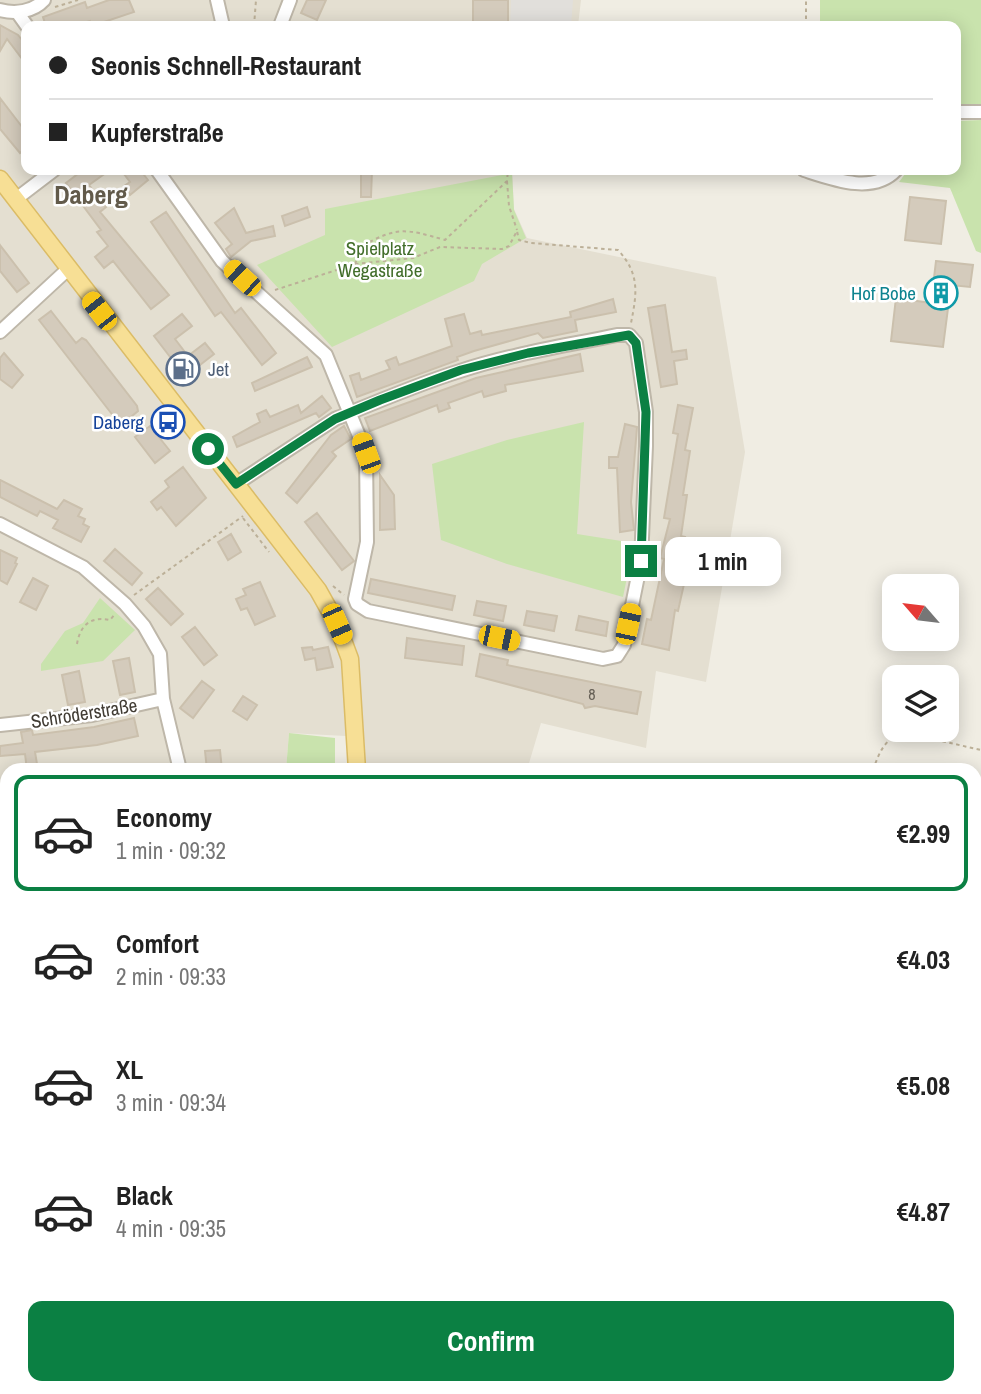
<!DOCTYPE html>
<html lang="en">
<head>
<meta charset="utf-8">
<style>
  :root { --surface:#fff; --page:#f2f2f2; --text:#222; --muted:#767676; --line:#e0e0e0; --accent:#0b8043 }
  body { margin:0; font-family:"Archivo Narrow",sans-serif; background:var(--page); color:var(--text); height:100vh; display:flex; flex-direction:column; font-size:26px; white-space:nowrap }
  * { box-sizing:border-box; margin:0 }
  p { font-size:23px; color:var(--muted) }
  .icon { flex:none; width:38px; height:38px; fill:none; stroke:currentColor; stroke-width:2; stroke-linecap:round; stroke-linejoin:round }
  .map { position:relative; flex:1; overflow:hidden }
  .side { position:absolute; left:0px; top:763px; width:982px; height:632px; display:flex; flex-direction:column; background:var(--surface); border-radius:21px 21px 0 0; box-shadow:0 4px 18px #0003 }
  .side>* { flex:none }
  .banner { position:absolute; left:21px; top:21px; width:940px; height:154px; border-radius:14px; box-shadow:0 4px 18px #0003; display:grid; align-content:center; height:154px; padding:0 28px; background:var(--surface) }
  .needle { width:46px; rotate:298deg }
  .fabs { position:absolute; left:882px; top:574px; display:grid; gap:14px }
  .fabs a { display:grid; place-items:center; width:77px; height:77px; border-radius:14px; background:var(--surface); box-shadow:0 4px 18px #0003; font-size:35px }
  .end { position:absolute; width:32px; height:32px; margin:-16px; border:9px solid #0b8043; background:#fff; box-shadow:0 0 0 4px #fff }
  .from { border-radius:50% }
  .bubble { position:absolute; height:49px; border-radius:14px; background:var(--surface); box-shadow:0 4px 18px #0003; font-size:23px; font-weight:700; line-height:49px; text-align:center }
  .car { position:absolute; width:21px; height:42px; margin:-21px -10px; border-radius:9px; box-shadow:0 0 5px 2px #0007; background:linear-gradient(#f5c518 24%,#345 0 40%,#f5c518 0 76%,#345 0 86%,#f5c518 0) }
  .banner b { display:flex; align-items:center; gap:24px; height:66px; font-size:26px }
  .banner b+b { border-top:2px solid var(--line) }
  .banner i { width:18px; height:18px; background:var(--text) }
  ul { padding:12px 0 0; list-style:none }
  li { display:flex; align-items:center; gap:21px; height:116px; margin:0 14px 10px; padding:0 14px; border:4px solid transparent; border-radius:14px }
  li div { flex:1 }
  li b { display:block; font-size:26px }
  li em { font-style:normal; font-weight:700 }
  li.active { border-color:var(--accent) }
  li>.icon { width:63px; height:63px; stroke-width:1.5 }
  .primary-button { display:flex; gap:14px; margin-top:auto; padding:14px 28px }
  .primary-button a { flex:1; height:80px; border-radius:14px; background:var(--accent); color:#fff; font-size:28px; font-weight:700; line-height:80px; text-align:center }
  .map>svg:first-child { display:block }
  .residential { fill:#e4dfd1 }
  .green { fill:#c9e3ad }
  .parking { fill:#e1dfdb }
  .building { fill:#d4cbbc; stroke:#cbc0ad; stroke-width:2 }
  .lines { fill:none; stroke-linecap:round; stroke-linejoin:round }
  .minor-casing { stroke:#beb7a9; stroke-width:16 }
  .major-casing { stroke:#dbbc66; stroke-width:19 }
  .path { stroke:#bcb098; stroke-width:2; stroke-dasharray:3.5 3.5; stroke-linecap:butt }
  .minor { stroke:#fff; stroke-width:12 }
  .major { stroke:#f7df95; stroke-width:16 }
  .route { stroke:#0b8043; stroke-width:9 }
  .labels { text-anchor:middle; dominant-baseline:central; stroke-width:5; stroke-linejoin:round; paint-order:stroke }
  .number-label { font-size:16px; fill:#666056 }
  .park-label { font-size:19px; fill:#426e2b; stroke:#fff }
  .culture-label { font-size:19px; fill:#0d838f; stroke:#fff; text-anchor:end }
  .service-label { font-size:19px; fill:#4e5e75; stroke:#fff; text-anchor:start }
  .transit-label { font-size:19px; fill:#164399; stroke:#fff; text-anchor:end }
  .street-label { font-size:19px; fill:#413c34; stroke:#fff }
  .district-label { font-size:26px; font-weight:bold; fill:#635b4b; stroke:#fff }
</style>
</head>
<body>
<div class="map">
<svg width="981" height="1394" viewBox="0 0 981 1394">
  <rect width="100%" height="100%" fill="#f0ede3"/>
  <path class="residential" d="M0,0h581l-3,26h-552v144h486l2,39 13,29 189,39 29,175 -39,230 -50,-11 -10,77 -105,-25 -14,47h-80l-20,-4v4h-62l-1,-33 -75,-4 -3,37h-279v335l-7,-1z"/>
  <path class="green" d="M820,0h161v106h-25v-80h-136z
    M981,120v133l-5,-2 -26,-63 -51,-6 9,-12h48v-49z
    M512,173l2,37 12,28 -44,26 -8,17 -142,66 -75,-82 68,-30v-26z
    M584,422l-7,112 57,9 -11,54 -116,-33 -66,-24 -9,-76 75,-24z
    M100,598l35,32 -32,31 -62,10v-7l24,-33 18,-8z
    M289,733l46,5v32h-49z
    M981,1119v275h-73l1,-6h66v-247z
    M0,1334l7,10v44h49l9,6h-65z"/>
  <path class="parking" d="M511,0h62l-2,26h-61z"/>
  <path class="building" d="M109,0h20l5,12 -42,14 -2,-5 -17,5h-27l-3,-9 42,-15 2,6z
    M307,0h19l-9,20 -16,-7z
    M473,0h35v26h-35z
    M0,25l18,10 8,10v19l-19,-25 -7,12z
    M0,98l26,34v16l-6,5 -20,-24z
    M83,170h27l-21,15 17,22 -6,5 69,83 -18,14 -38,-48 -9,7 -9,-11 13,-11 -11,-14 4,-2 -35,-47z
    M121,170h19l8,10 -18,15 -6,-9 6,-4z
    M361,170h11l-1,27h-10z
    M910,197l36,4 -5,43 -36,-4z
    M307,207l3,10 -25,9 -3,-10z
    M234,208l12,25 27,-7 2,10 -24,5 -20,16 -5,-8 6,-5 -17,-21z
    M166,212l69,101 6,-5 35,45 -14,12 -41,-53 -6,4 -64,-94z
    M0,245l29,38 -12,9 -17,-21z
    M936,261l37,4 -3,22 -19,-2 -8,62 -52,-6 5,-43 35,5z
    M613,299l3,13 -41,8 2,11 -34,7 -5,-5 -64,18 -17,6 1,3 -101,37 -7,-21 9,-3 2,7 29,-11 -4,-8 10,-4 3,8 53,-19 -7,-27 19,-5 6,20 11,-3 1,4 89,-18 -1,-5z
    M665,305l7,47 14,-2 1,9 -13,2 3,23 -16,3 -13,-79z
    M51,311l25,32 6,-5 4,2 51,66 1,5 -11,9 -2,-3 -7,5 -79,-102z
    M182,314l10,12 -17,13 13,17 17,-13 9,11 -32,25 -9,-10 4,-3 -23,-30z
    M4,353l19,22 -11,13 -12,-9v-21z
    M580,354l3,17 -78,14 1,6 -22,6 -2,-6 -34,12 2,5 -11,4 -2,-7 -67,26 -5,-13 111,-40z
    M307,357l5,10 -57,24 -3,-8z
    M322,396l9,12 -12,9 -3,-4 -79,34 -4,-10 27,-15 -3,-8 9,-4 4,7 28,-12 3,8z
    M678,405l15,3 -8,42 5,1 -7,44h4l-6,41 4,1 -9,38 7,1 -2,8h3l-6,27 -3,-1 -6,40 -27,-6 5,-25 4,1 13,-61 -4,-1 10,-39 -6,-1 14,-84 -5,-1z
    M625,424l12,3 -6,75 3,28 -14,2 -3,-64h-8v-11h9z
    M150,426l20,25 -15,12 -20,-26z
    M344,426l7,13 -19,13 4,4 -39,47 -11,-10 45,-58z
    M183,467l23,31 -30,28 -15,-19 -4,3 -6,-8 18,-15 -4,-6z
    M380,475l14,20 1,34 -15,1z
    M0,480l57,29 7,-9 18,9 -4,7 7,3 -2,5 6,3 -8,15 -28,-14 5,-8 -18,-9 -3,5 -37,-19z
    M317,513l37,48 -12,9 -37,-48z
    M231,534l10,18 -13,8 -10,-18z
    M115,549l27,24 -10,12 -28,-24z
    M0,550l17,8 -2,5 2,1 -10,20 -7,-4z
    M33,578l15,8 -12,24 -16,-8z
    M371,579l84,17 -3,14 -84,-17z
    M260,582l15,34 -20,9 -8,-17 -6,2 -5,-11 10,-4 -3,-6z
    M158,588l25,26 -12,11 -25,-26z
    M477,601l29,5 -3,15 -29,-6z
    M527,611l30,5 -3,15 -30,-6z
    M579,616l29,6 -2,14 -30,-6z
    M195,627l22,28 -13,10 -22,-28z
    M407,638l57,8 -2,19 -57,-7z
    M312,647l1,3 15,-3 5,20 -16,3 -2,-12 -10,2 -3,-12z
    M480,654l28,6 -1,5 134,27 -4,22 -42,-8 -10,2 -2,-4 -107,-28z
    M129,658l6,34 -15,3 -7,-34z
    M79,671l6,31 -17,3 -6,-30z
    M202,681l12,9 -21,28 -13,-10z
    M243,696l14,9 -10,15 -14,-9z
    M134,718l4,18 -41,9 -62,7 3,18h-11l-2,-16 -25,2v-10l23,-3 -2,-11 11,-2 1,5 61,-8z
    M220,750l2,20h-15l-2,-19z"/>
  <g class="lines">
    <defs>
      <path id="minor" d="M217,0l6,26
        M0,10c15,4 33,2 44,-10
        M17,12l10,14
        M280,26l10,-26
        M956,112h25
        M157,170l65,91 104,94 40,98 1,89 -12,57 2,5 11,7 235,48 14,-3 7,-11 17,-84 5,-115v-34l-10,-69 -7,-8h-12c-52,11 -106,19 -157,36 -42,13 -84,31 -125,48l-99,65
        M804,170c28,9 69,25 92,0
        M16,199l38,-29
        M0,332l67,-62
        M0,524l83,43 42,37 19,22 16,28 3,45 -71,16 -92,10
        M163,699l17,71
        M0,972h7
        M0,1321l7,10
        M62,1388l10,6"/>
      <path id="major" d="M0,179l318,411 19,34 13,35 7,111
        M369,1388v6"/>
    </defs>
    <use href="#minor" class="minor-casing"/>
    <use href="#major" class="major-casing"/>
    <path class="path" d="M55,7l23,-7
      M254,26l2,-26
      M806,26v-26
      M507,181l2,25 8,24
      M355,264l58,-6 27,-11 62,2 7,-3 8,-15 2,9 12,3 87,7c22,24 19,43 13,73
      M275,290l80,-26 7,-18c36,-20 44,-17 83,-6l62,-59 1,-11
      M243,518l26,34
      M333,586l11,9
      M134,595l109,-79
      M77,644c3,-19 14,-28 33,-24l5,-6
      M873,770c6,-17 11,-30 29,-38l79,18"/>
    <use href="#minor" class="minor"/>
    <use href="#major" class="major"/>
  </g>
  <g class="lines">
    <path class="route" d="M208,449l28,35 99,-65 45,-19 81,-30 67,-17 101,-18 7,8 10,69 -5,149"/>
  </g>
  <defs>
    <symbol id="building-ring" viewBox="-11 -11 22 22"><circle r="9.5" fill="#fff" stroke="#0f9aa8" stroke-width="1.5"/><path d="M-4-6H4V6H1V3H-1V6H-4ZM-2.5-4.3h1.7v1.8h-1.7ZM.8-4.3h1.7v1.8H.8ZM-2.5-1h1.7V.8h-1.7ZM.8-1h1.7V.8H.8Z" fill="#0f9aa8"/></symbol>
    <symbol id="fuel-ring" viewBox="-11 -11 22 22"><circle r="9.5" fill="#fff" stroke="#5c6f8a" stroke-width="1.5"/><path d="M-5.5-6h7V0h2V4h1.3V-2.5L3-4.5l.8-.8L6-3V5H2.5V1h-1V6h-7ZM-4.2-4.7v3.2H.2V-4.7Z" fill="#5c6f8a"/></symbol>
    <symbol id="bus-ring" viewBox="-11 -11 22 22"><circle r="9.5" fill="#fff" stroke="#1a4fb4" stroke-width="1.5"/><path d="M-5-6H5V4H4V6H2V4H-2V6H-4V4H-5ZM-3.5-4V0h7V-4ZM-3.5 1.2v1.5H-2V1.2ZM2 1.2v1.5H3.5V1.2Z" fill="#1a4fb4"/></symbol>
  </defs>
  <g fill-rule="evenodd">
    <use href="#building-ring" x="922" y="274" width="38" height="38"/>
    <use href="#fuel-ring" x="164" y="350" width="38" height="38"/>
    <use href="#bus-ring" x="149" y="403" width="38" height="38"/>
  </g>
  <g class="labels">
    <g class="number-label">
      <text x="592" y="694">8</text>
    </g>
    <g class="park-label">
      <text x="380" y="248">Spielplatz<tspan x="380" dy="22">Wegastraße</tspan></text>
    </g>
    <g class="culture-label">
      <text x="916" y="293">Hof Bobe</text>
    </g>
    <g class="service-label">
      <text x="208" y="369">Jet</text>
    </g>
    <g class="transit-label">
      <text x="144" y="422">Daberg</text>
    </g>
    <g class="street-label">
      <text transform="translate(84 713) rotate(-9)">Schröderstraße</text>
    </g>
    <g class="district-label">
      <text x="91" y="194">Daberg</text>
    </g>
  </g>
</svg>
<div class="fabs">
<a><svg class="needle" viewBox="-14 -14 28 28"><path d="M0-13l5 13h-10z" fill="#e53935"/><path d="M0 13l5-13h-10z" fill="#767676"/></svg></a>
<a><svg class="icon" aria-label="layers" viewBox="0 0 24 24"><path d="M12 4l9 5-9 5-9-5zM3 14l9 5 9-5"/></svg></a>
</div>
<i class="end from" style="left:208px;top:449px"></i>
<i class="end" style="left:641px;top:561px"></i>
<div class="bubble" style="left:665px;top:537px;width:116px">1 min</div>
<i class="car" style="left:242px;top:278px;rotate:313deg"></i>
<i class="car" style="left:99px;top:311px;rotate:322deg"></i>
<i class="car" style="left:366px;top:453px;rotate:340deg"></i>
<i class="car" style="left:337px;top:624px;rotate:156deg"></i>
<i class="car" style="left:628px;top:624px;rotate:12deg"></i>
<i class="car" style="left:499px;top:638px;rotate:102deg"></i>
<div class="banner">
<b><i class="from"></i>Seonis Schnell-Restaurant</b>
<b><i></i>Kupferstraße</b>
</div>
<section class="side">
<ul>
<li class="active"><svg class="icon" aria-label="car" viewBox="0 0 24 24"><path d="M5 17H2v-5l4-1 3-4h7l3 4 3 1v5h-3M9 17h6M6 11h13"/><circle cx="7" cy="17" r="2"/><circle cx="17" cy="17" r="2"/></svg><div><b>Economy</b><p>1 min · 09:32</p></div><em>€2.99</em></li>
<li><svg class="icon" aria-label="car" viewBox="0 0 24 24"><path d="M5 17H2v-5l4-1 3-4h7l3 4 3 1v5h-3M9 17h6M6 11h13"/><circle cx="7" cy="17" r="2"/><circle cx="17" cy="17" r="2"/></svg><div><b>Comfort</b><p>2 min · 09:33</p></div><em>€4.03</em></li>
<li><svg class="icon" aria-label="car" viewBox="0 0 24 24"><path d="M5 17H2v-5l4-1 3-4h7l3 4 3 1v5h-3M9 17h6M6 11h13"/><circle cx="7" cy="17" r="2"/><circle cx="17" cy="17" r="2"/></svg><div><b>XL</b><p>3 min · 09:34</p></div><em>€5.08</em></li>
<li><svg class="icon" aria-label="car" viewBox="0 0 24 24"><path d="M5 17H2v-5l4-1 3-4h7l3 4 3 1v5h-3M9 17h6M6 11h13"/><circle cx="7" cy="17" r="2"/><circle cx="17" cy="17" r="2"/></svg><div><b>Black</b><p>4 min · 09:35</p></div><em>€4.87</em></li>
</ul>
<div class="primary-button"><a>Confirm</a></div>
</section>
</div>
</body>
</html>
